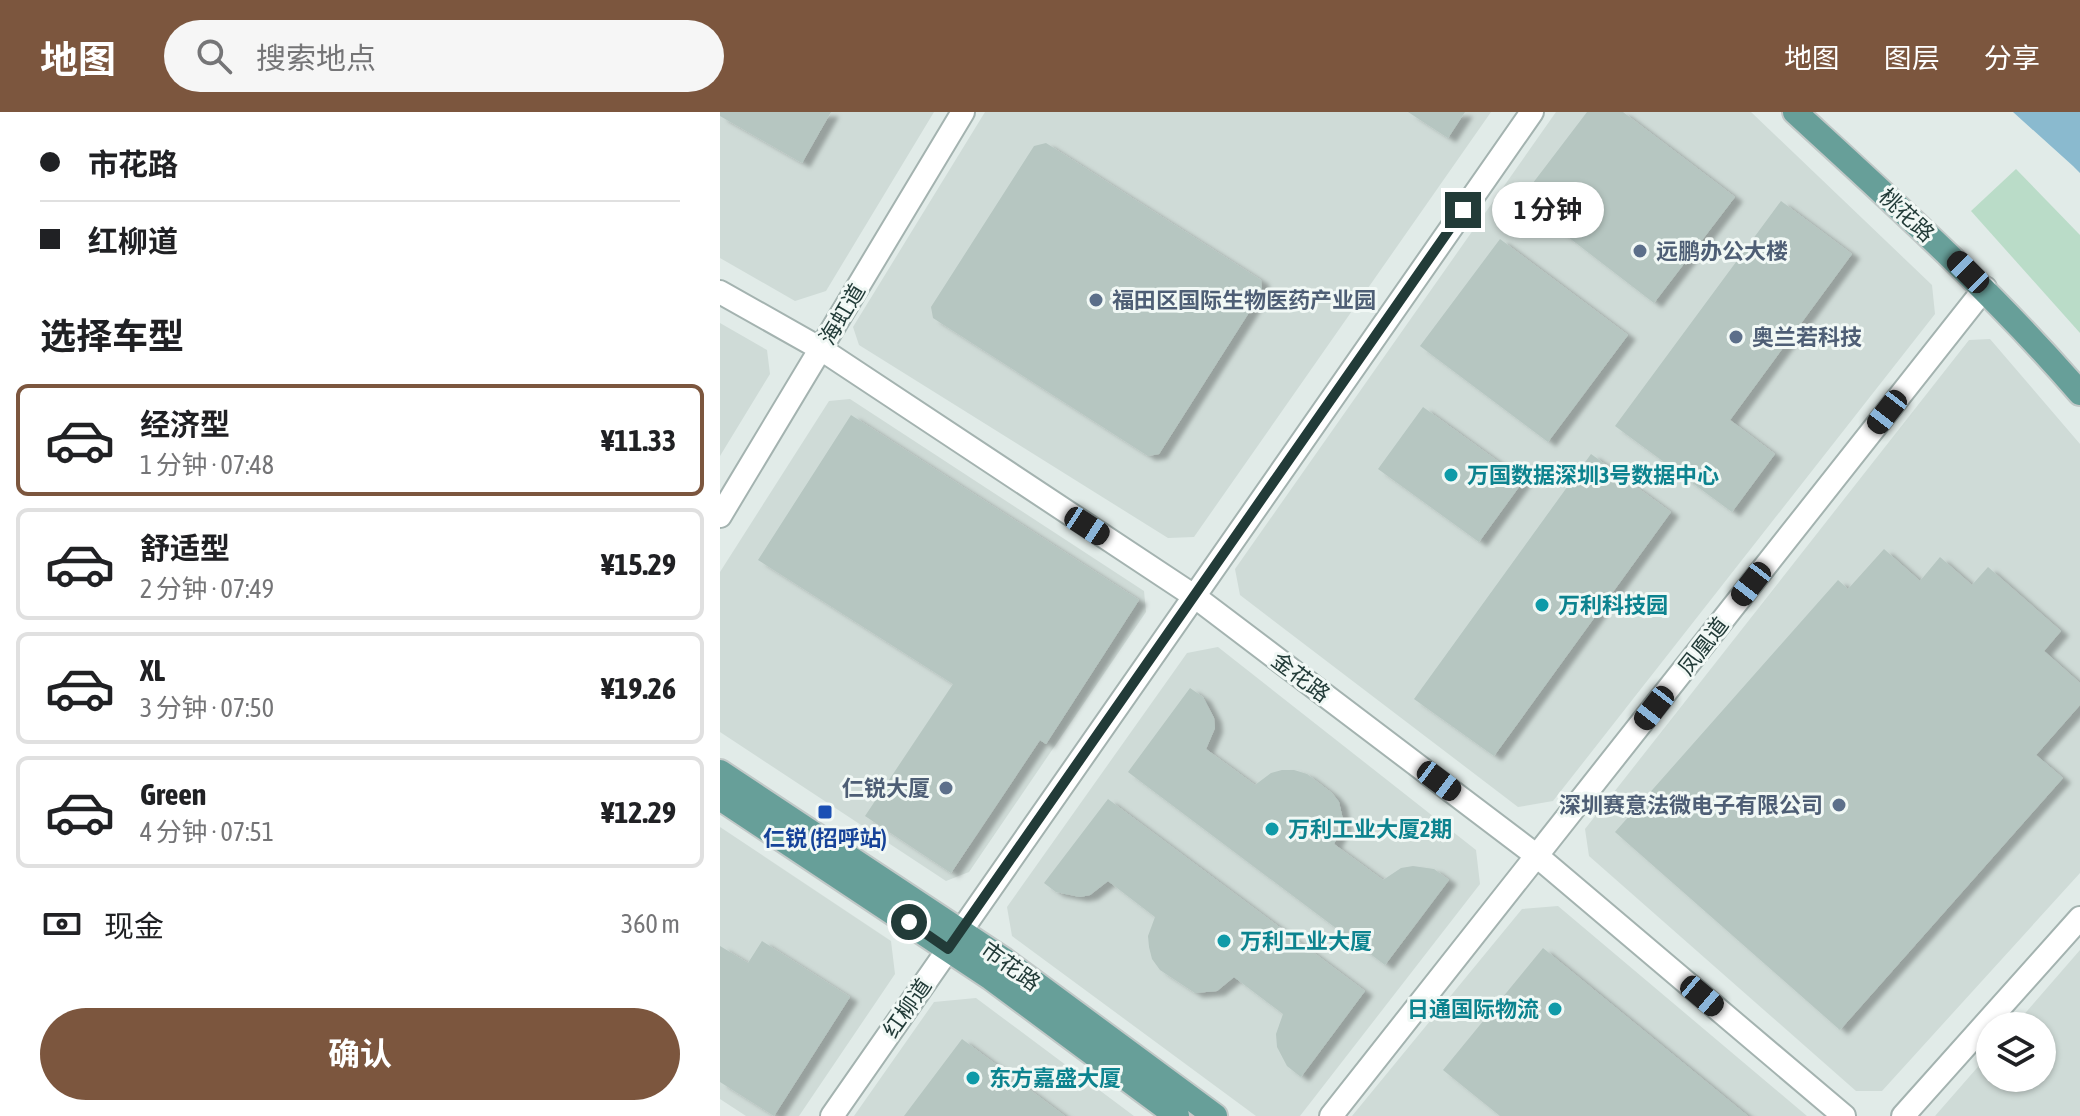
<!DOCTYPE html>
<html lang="zh">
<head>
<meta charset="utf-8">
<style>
  :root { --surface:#fff; --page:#f6f6f6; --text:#202124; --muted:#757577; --line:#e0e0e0; --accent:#7c563e }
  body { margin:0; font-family:"Asap Condensed","Noto Sans SC",sans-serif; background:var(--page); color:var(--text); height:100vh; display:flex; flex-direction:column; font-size:30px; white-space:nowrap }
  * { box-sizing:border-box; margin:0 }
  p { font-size:26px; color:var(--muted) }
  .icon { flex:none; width:44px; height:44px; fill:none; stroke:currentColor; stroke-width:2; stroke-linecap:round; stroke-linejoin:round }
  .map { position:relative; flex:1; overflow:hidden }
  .drawer { display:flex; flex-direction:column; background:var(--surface); width:720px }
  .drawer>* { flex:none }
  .banner { display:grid; align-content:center; height:176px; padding:0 40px; background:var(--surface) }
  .controls { position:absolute; left:1256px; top:900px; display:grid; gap:16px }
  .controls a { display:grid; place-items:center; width:80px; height:80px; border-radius:50%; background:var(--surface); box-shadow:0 2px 6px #0004; font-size:40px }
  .end { position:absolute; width:36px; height:36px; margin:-18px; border:10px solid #223b38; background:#fff; box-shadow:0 0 0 4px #fff }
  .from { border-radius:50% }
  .bubble { position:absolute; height:56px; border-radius:28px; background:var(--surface); box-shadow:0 2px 6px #0004; font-size:26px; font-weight:700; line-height:56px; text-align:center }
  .car { position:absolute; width:24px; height:48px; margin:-24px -12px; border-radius:10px; box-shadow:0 0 6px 2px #0007; background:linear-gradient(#222 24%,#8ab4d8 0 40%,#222 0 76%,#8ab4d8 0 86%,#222 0) }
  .banner b { display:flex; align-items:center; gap:28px; height:76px; font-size:30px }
  .banner b+b { border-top:2px solid var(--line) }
  .banner i { width:20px; height:20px; background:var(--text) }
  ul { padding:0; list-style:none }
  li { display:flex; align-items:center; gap:24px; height:112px; margin:0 16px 12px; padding:0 24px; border:4px solid var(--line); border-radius:12px }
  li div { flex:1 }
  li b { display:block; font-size:30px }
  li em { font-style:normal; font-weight:700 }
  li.on { border-color:var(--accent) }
  li>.icon { width:72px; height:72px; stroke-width:1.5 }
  h2 { padding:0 40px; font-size:36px; line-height:96px }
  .pay { display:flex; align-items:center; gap:20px; height:88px; padding:0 40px; font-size:30px }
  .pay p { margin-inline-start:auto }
  .button { display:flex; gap:16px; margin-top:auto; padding:16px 40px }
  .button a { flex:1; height:92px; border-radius:48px; background:var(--accent); color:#fff; font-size:32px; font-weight:700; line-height:92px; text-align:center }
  header { display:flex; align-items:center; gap:48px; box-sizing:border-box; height:112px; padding:0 40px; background:var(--accent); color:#fff }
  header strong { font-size:38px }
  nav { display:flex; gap:44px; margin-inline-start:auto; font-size:28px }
  .search { width:560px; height:72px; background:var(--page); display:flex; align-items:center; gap:20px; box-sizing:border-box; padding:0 28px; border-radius:44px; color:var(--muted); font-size:30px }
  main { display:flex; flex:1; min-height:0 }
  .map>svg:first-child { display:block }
  .built { fill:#cfdbd7 }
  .green { fill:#badcc8 }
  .water { fill:#8abacf }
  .building { fill:#b6c6c1; filter:url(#shadow) }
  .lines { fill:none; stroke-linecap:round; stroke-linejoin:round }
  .minor-casing { stroke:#a4b3b0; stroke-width:26 }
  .major-casing { stroke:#c1c8c7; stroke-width:28 }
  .minor { stroke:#fff; stroke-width:22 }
  .major { stroke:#679f99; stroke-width:24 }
  .route { stroke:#223b38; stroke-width:10 }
  .service-dot { fill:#5c6f8a; stroke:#f1f8f5; stroke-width:3 }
  .culture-dot { fill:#0f9aa8; stroke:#f1f8f5; stroke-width:3 }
  .transit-dot { fill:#1a4fb4; stroke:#f1f8f5; stroke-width:3 }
  .labels { text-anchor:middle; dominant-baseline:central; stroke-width:6; stroke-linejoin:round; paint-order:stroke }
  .street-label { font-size:22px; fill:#223b38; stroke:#f1f8f5 }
  .service-label { font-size:22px; font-weight:bold; fill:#4e5e75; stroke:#f1f8f5; text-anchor:start }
  .culture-label { font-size:22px; font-weight:bold; fill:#0d838f; stroke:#f1f8f5; text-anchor:start }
  .transit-label { font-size:22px; font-weight:bold; fill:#164399; stroke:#f1f8f5 }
</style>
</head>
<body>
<header>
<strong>地图</strong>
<div class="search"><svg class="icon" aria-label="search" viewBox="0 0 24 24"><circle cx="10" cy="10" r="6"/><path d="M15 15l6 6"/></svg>搜索地点</div>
<nav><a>地图</a><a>图层</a><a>分享</a></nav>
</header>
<main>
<section class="drawer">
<div class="banner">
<b><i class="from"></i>市花路</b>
<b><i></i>红柳道</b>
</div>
<h2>选择车型</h2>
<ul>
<li class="on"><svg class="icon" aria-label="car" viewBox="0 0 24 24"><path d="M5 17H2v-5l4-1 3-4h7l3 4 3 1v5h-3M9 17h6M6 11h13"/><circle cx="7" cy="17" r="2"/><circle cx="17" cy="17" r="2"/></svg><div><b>经济型</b><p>1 分钟 · 07:48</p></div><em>¥11.33</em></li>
<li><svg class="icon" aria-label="car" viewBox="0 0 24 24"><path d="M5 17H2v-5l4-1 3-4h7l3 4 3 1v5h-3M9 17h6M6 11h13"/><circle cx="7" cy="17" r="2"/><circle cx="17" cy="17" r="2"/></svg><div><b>舒适型</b><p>2 分钟 · 07:49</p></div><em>¥15.29</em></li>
<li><svg class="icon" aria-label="car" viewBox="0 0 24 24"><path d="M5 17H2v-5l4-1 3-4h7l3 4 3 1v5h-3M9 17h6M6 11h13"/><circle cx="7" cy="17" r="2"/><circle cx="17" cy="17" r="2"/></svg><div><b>XL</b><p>3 分钟 · 07:50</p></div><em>¥19.26</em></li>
<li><svg class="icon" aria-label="car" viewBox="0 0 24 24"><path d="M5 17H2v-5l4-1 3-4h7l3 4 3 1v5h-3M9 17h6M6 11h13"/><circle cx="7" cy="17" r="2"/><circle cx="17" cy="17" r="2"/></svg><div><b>Green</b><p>4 分钟 · 07:51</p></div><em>¥12.29</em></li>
</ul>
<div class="pay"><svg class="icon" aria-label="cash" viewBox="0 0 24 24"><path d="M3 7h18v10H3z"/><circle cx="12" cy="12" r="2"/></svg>现金<p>360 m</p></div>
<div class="button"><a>确认</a></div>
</section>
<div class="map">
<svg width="1360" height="1004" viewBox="0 0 1360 1004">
  <defs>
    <filter id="shadow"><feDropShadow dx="8" dy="4.5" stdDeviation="2" flood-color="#0004"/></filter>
  </defs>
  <rect width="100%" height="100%" fill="#e1ebe8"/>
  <path class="built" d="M0,0h214l-108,179 -31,10 -75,-43z
    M265,0h506l-297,425 -26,1 -309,-193 -6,-18z
    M836,0h195l181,173 3,29 -382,487 -35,6 -278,-212 -5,-26z
    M0,211l47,27 3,24 -50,82z
    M1270,227l90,105v429l-198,218h-26l-267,-235 -4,-27 384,-489z
    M130,287l294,192 2,21 -177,260 -23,9 -226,-149v-160l109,-171z
    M498,535l258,203 4,34 -180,232h-44l-244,-180 -5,-29 180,-254z
    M0,715l171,114 4,33 -96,142h-53l-26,-17z
    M838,794l249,210h-455l170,-207z
    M1360,838v166h-145l55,-63v25h52v-52h-28z
    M256,886l158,118h-280l80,-114z"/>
  <path class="green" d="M1296,57l64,66v98l-109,-122z"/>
  <path class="water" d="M1293,0h67v61l-7,-7z"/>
  <path class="building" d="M0,0h111l-29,51 -82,-47z
    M688,0h57l-17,26z
    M867,0h36l112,85 -81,106 -134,-103z
    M326,31l215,137 1,12 -103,162 -11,2 -215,-138 -2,-11 103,-161z
    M1061,89l71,53 -122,166 45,34 -43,58 -117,-86z
    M780,127l128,96 -80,107 -128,-96z
    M703,295l101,73 -45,62 -101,-73z
    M131,303l288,185 -93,144 -6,-4 -89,133 -86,-57 88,-132 -195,-124z
    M871,342l80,58 -177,244 -80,-57z
    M1164,437l36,32 20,-24 32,28 16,-18 73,64 -17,20 36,32v22l-44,50 27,23 -223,252 -225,-198 223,-252 10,9z
    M470,576l13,9 11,21 1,10 -9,21 49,36 16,-12 11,-3h12l13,4 25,19 7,9 5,22 -10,20 49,36 18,-12 12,-2 21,3 15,11 -64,85 -257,-193z
    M388,687l257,192 -64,86 -14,-11 -10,-19 -1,-13 7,-20 -49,-37 -17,14 -22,2 -35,-23 -8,-11 -3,-12 -1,-11 7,-19 -47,-36 -18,14 -10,2 -24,-5 -12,-9z
    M42,829l88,56 -76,119 -54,-34v-136l28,17z
    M823,836l205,168h-248l-57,-46z
    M242,927l103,77h-161z"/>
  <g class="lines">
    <defs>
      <path id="minor" d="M0,180l101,57 373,247 343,260 307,260
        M0,404l243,-404
        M112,1004l700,-1004
        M611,1004l654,-828
        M1183,1004l177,-198"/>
      <path id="major" d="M1075,0c99,91 197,179 285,281
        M0,660l284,188 211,156
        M0,686l271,180 186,138"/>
    </defs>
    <use href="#minor" class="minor-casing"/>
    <use href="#major" class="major-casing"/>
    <use href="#minor" class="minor"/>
    <use href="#major" class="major"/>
  </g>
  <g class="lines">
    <path class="route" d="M189,810l39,27 515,-739"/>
  </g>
  <g class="service-dot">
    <circle cx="920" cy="139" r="8"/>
    <circle cx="376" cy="188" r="8"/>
    <circle cx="1016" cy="225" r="8"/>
    <circle cx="226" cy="676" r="8"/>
    <circle cx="1119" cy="693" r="8"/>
  </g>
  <g class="culture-dot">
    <circle cx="731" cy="363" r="8"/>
    <circle cx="822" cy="493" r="8"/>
    <circle cx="552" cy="717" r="8"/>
    <circle cx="504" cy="829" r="8"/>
    <circle cx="835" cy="897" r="8"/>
    <circle cx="253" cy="966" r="8"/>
  </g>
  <rect class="transit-dot" x="97" y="692" width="16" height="16" rx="4"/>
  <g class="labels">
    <g class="street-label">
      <text transform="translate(1187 103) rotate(43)">桃花路</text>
      <text transform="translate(122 202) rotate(-59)">海虹道</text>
      <text transform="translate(983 534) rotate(-52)">凤凰道</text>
      <text transform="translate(581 565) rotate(37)">金花路</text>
      <text transform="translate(291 854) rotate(36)">市花路</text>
      <text transform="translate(187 896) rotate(-55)">红柳道</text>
    </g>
    <g class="service-label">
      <text x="936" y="139">远鹏办公大楼</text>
      <text x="392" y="188">福田区国际生物医药产业园</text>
      <text x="1032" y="225">奥兰若科技</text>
      <text x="210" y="676" text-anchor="end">仁锐大厦</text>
      <text x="1103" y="693" text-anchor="end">深圳赛意法微电子有限公司</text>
    </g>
    <g class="culture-label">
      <text x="747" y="363">万国数据深圳3号数据中心</text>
      <text x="838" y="493">万利科技园</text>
      <text x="568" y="717">万利工业大厦2期</text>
      <text x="520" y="829">万利工业大厦</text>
      <text x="819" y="897" text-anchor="end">日通国际物流</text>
      <text x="269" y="966">东方嘉盛大厦</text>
    </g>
    <g class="transit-label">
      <text x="105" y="726">仁锐 (招呼站)</text>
    </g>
  </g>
</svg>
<div class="controls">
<a><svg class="icon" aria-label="layers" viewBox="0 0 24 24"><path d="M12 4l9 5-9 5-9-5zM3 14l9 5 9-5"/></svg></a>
</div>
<i class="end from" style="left:189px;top:810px"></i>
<i class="end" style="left:743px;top:98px"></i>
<div class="bubble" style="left:772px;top:70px;width:112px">1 分钟</div>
<i class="car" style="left:1248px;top:160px;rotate:315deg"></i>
<i class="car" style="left:1167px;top:300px;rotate:218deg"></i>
<i class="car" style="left:367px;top:414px;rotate:123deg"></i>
<i class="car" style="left:1031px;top:472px;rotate:218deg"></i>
<i class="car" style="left:934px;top:596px;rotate:218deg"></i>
<i class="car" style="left:719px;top:669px;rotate:127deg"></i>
<i class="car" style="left:982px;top:884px;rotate:130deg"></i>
</div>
</main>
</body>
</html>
